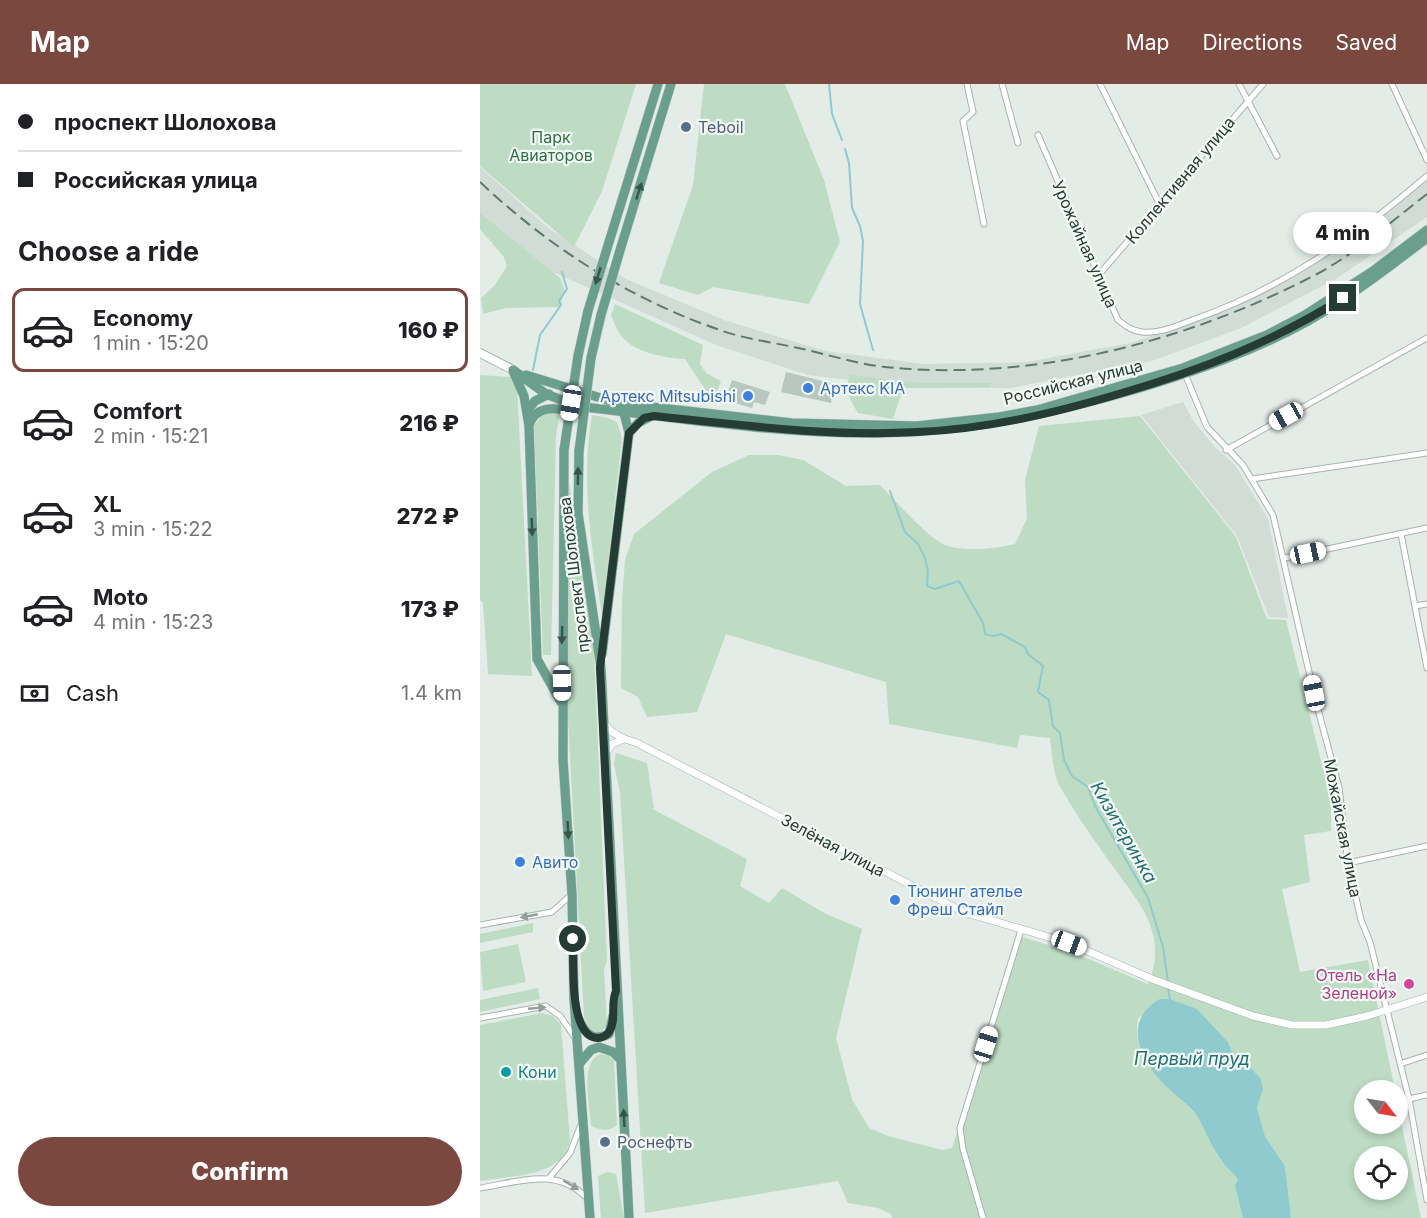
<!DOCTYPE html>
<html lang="en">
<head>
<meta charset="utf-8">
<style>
  :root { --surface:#fff; --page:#f6f6f6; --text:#202124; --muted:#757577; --line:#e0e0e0; --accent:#7b4840 }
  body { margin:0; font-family:Inter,sans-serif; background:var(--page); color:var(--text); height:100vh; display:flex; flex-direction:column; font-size:22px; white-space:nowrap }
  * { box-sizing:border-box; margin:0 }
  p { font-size:20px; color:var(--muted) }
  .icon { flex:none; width:33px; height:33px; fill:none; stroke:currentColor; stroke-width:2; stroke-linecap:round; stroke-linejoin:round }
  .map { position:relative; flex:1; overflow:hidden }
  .sheet { display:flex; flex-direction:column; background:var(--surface); width:480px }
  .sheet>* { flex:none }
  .guide { display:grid; align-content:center; height:132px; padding:0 18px; background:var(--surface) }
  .needle { width:39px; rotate:121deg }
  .buttons { position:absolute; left:874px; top:996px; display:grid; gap:12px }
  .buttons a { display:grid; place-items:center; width:54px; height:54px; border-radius:50%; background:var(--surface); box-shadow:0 3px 9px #0003; font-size:30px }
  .end { position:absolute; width:27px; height:27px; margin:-14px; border:8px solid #243c33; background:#fff; box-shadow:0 0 0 3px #fff }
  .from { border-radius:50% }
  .bubble { position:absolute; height:42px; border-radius:21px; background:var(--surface); box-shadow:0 3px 9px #0003; font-size:20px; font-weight:800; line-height:42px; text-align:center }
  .car { position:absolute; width:18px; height:36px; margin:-18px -9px; border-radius:8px; box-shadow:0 0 4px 2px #0007; background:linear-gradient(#fff 24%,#345 0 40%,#fff 0 76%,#345 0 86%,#fff 0) }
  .guide b { display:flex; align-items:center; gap:21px; height:57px; font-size:22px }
  .guide b+b { border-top:2px solid var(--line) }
  .guide i { width:15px; height:15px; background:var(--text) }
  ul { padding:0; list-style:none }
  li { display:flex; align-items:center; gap:18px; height:84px; margin:0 12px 9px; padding:0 6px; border:3px solid transparent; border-radius:12px }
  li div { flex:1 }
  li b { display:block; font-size:22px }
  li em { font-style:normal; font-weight:800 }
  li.active { border-color:var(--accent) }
  li>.icon { width:54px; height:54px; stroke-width:1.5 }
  h2 { padding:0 18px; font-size:27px; line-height:72px }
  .pay { display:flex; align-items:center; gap:15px; height:66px; padding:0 18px; font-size:22px }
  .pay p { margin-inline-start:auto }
  .action { display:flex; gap:12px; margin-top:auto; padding:12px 18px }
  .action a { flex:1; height:69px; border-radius:36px; background:var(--accent); color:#fff; font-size:24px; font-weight:800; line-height:69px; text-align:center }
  header { display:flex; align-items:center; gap:36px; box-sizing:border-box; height:84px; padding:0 30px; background:var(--accent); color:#fff }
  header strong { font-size:28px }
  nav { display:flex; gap:33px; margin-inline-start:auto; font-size:21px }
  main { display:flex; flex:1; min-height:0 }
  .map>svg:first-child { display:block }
  .built { fill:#d1dcd6 }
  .green { fill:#bddcc3; fill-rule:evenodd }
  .water { fill:#8ecace }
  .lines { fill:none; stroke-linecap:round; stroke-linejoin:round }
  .stream { stroke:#8ecace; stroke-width:2 }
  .building { fill:#b8c7c0 }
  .minor-casing { stroke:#a6b4ad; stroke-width:7 }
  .tertiary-casing { stroke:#a6b4ad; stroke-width:8 }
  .secondary-casing { stroke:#a2b7ae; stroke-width:10 }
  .primary-casing { stroke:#c2c8c6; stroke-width:10 }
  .minor { stroke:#fff; stroke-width:5 }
  .tertiary { stroke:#fff; stroke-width:7 }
  .secondary { stroke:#fff; stroke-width:8 }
  .primary { stroke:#6a9f8d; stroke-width:9 }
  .rail { stroke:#5e786f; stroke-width:2; stroke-dasharray:12 6; stroke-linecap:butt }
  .primary-bridge-casing { stroke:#c2c8c6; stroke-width:10; stroke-linecap:butt }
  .primary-bridge { stroke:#6a9f8d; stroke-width:9 }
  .oneway { fill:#36554a }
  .oneway2 { fill:#929e99 }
  .route { stroke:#243c33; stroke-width:8 }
  .service-dot { fill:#5c6f8a; stroke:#f3f9f5; stroke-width:2 }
  .shop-dot { fill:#3f7fe0; stroke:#f3f9f5; stroke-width:2 }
  .hotel-dot { fill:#d1479c; stroke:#f3f9f5; stroke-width:2 }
  .culture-dot { fill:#0f9aa8; stroke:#f3f9f5; stroke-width:2 }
  .labels { text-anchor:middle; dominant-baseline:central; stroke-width:4.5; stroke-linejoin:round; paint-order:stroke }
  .service-label { font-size:16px; fill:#4e5e75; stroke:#f3f9f5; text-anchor:start }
  .park-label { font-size:16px; fill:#307143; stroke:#f3f9f5 }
  .street-label { font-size:16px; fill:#243c33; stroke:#f3f9f5 }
  .shop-label { font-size:16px; fill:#366cbe; stroke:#f3f9f5; text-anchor:start }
  .hotel-label { font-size:16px; fill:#b23c85; stroke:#f3f9f5; text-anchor:end }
  .culture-label { font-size:16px; fill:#0d838f; stroke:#f3f9f5; text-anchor:start }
  .water-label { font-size:18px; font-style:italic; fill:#216e75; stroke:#f3f9f5 }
</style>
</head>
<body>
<header>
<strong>Map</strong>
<nav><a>Map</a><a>Directions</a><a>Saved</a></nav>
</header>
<main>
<section class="sheet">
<div class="guide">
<b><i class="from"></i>проспект Шолохова</b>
<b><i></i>Российская улица</b>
</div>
<h2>Choose a ride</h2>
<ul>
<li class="active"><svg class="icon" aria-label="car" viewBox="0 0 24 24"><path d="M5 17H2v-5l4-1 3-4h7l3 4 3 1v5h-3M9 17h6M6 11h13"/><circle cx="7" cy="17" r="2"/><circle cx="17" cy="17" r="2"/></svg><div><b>Economy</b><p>1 min · 15:20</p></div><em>160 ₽</em></li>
<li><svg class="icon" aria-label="car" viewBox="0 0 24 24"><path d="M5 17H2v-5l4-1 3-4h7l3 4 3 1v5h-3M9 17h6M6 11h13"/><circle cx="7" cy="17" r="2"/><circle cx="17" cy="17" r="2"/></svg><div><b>Comfort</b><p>2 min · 15:21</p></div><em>216 ₽</em></li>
<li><svg class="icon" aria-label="car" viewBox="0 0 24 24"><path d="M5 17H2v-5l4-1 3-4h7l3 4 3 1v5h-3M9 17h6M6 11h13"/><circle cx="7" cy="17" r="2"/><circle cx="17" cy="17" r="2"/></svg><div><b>XL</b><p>3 min · 15:22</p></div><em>272 ₽</em></li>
<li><svg class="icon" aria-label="car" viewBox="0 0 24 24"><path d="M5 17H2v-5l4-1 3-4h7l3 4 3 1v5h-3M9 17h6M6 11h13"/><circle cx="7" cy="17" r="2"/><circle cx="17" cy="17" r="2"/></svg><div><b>Moto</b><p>4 min · 15:23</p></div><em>173 ₽</em></li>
</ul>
<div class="pay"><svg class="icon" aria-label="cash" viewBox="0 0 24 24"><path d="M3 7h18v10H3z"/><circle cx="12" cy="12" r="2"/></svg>Cash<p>1.4 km</p></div>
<div class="action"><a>Confirm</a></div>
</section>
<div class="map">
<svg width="947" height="1134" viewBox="0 0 947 1134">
  <rect width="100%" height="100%" fill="#e3ece7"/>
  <path class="built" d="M0,83l67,60 79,52 98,41 101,31 99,13 102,-2 104,-19 100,-33 95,-53 102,-76v36l-91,62 -95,49 -89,33 -142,27h-92l-110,-13 -92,-30 -201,-90 -35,-34z
    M703,318l11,20 21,25 20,18 33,54 20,99 -19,-1 -32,-81 -96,-121z"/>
  <path class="green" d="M0,0h156l-34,107 -28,56 -94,-81z
    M224,0h81l39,96 16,62 -31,62 -96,-17 -15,8 -39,-12 34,-98z
    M0,129l80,65 5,13 -6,16 -53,1 -23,6 -2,-16 13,-12 13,-20 -3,-9 -24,-28z
    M135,220l88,41 -3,19 6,9 15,8 -4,10 -10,1 -22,-33c-19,-1 -49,-6 -63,-22 -5,-6 -8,-15 -11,-22z
    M0,291l32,2 5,11 15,288 -44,-2 -5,-71 -3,-3z
    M370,291l68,8h73v4l-88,1 -10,31 -35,-6c-8,-13 -14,-23 -8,-38z
    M80,328l-4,24 -5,219h-8l-9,-229 8,-11z
    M112,331l16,3 9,4 5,16 -20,177c-10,-67 -22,-132 -10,-200z
    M660,332l96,121 31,82 19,1 45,181v30l-27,4 6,47 -28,7 18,83 68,-12 27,130h-30v34h33v-17l23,111h-130l-6,-52 -20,-30 -8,-28 6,-19 -2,-10 -10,-11 -17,-10 -6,-16 -31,-33 -28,-10 -31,19c-8,47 33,65 57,95 10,12 13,29 22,42 6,8 14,16 21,24l-3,7 8,32h-351l-1,-4 -13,-6 -30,-5 -10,-22 -193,32 -25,-421 -6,-28 2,-11 31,10 7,46 -7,-3 100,53 -7,27 29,17 13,-15 44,26 36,15 -26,109 16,61 17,29 19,8 54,14 10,-2 67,-212 55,17 74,31c23,-53 -14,-87 -42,-127 -16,-23 -32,-46 -46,-70 -7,-13 -8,-34 -10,-49l-30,-3 -3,13 -128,-24 -3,-42 -160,-48 -29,78 -50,5 -9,-20 -17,-9 1,-87 3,-41 9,-26 78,-62 37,-17h29l25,5 43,26 34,-1c14,14 48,53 65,60 20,7 49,4 70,-1l12,-25 -2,-39 14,-54zM885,1072h33v34h-33z
    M89,398l25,169 13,310 -3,8 3,56 -6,8 -10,-2 -7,-14 -21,-392z
    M53,839v9l-53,11v-9z
    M38,860l8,38 -43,9 -3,-39z
    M58,904l2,11 -60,13v-12z
    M62,929l11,3 8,9 9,116c-8,37 -59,34 -90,40v-156z
    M121,970l8,2 5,5 3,64c-8,7 -17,5 -26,1 -1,-19 -12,-66 10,-72z
    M127,1088l9,2 8,44h-23l-3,-42z"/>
  <path class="water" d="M680,915h10l27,10 31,33 6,16 17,10 10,11 2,10 -6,19 8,28 20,30 6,52h-48l-8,-32 3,-7c-7,-8 -16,-16 -21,-25 -9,-13 -13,-29 -22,-41 -8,-10 -19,-17 -28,-26 -26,-25 -47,-65 -7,-88z"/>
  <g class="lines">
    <path class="stream" d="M349,0l3,30 10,26
      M365,65l4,14 3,45 8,18 3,15 -3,63 13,46
      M53,286l7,-35 21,-30 -2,-4 8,-12 -5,-17
      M410,407l15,41 13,12 7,14 3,13 -1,15 8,3 24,-8 24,42 2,11 8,2 8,-2 24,13 3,7 15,12 -5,26 11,8 4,26 7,7 4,27 8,16 16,11 7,19 53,92 15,49 5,35
      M688,904l2,12"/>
  </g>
  <path class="building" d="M306,288l49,12 -4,19 -50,-11z
    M252,296l38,12 -5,13 -11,-3 -2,6 -27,-8z"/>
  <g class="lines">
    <defs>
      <path id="minor" d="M487,0l6,28 -10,9 21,103
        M522,0l16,59
        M620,0l60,121
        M759,0l38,72
        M912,0l35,76
        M558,51l80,185c8,6 14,11 24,12 18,2 37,-7 53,-13 87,-30 163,-84 232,-143
        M617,193l166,-193
        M705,290l22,53 36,38 30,50 42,183 24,90 9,75 13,57 9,22 39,157 18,101
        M746,366l201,-112
        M772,395l175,-26
        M921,450l26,134
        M805,474l142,-30
        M935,522l12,-2
        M868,779l79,-17
        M0,841l72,-13 20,-18
        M0,934l66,-12 14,10 14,20
        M920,980l27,-9
        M929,1015l18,-4
        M70,1093l20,-24 12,-31
        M0,1104c40,-6 76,-22 108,11
        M503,1134l-20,-69 -3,-21 61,-198"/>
      <path id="tertiary" d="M124,639c8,12 20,16 33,20l326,169 106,31 83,36 101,37 39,9h34l41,-9 60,-19
        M126,669l6,-9 12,-5"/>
      <path id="secondary" d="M0,269l33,17"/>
      <path id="primary" d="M129,158l49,-158
        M141,163l50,-163
        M98,272l10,-45
        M111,274l10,-43
        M33,286l33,24 31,12c99,12 201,28 301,27 91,-1 171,-19 258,-44 59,-18 118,-38 172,-68 42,-24 81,-54 119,-83
        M33,287l11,25 5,30 8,233 24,43
        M46,291l91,28 175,20 125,3 82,-9 38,-7 146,-42 84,-33 38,-20 68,-44 54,-41
        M47,327l8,-10 14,-7
        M49,341c7,-21 28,-17 47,-14
        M149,349l9,-10 13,-7
        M84,366l-1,310 9,134 2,105 16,219
        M99,367l-1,62 23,155 28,550
        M122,570l27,-221 -6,-24
        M99,936c7,14 14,22 30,14l4,-18
        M99,980l12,-14 8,-3 14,5 7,7"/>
    </defs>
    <use href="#minor" class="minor-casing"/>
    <use href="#tertiary" class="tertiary-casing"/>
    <use href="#secondary" class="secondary-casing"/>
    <use href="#primary" class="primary-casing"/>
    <use href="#minor" class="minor"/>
    <use href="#tertiary" class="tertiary"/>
    <use href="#secondary" class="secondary"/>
    <use href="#primary" class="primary"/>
    <path class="rail" d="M0,98c69,65 148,116 237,147 26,10 55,13 81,19 29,6 58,16 87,19 148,15 302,-25 432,-93 39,-21 75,-53 110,-80"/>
    <defs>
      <path id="primary-bridge" d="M108,227l21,-69
        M121,231l20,-68
        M84,366l14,-94
        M99,367l12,-93"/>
    </defs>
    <use href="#primary-bridge" class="primary-bridge-casing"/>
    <use href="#primary-bridge" class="primary-bridge"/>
  </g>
  <defs><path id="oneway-solid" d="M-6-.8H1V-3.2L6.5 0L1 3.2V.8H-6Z" transform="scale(1.5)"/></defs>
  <g class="oneway">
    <use href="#oneway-solid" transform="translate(159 107) rotate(-72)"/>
    <use href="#oneway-solid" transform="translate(118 192) rotate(107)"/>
    <use href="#oneway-solid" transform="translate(98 392) rotate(-89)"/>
    <use href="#oneway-solid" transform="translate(52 443) rotate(88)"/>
    <use href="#oneway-solid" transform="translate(82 551) rotate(91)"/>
    <use href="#oneway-solid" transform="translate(88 746) rotate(87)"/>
    <use href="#oneway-solid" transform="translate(144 1034) rotate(-93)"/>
  </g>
  <g class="oneway2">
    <use href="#oneway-solid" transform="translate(49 832) rotate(169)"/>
    <use href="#oneway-solid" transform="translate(57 924) rotate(-5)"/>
    <use href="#oneway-solid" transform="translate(91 1101) rotate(31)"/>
  </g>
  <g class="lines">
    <path class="route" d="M93,855c1,20 -5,99 25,99 4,0 9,-3 11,-6 8,-12 1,-28 7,-41l-16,-323 29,-235 15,-15 10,-2c87,9 175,21 263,16 71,-3 138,-19 205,-39 79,-23 151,-51 221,-95"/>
  </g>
  <g class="service-dot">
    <circle cx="206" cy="43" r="6"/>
    <circle cx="125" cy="1058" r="6"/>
  </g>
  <g class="shop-dot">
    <circle cx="328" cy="304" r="6"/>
    <circle cx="268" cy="312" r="6"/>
    <circle cx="40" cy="778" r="6"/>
    <circle cx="415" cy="816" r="6"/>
  </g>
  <circle class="hotel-dot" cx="929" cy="900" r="6"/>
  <circle class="culture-dot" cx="26" cy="988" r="6"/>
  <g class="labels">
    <g class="service-label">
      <text x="218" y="43">Teboil</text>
      <text x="137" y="1058">Роснефть</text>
    </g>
    <g class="park-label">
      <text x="71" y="53">Парк<tspan x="71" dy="18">Авиаторов</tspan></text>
    </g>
    <g class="street-label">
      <text transform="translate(700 96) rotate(-50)">Коллективная улица</text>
      <text transform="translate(605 160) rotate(66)">Урожайная улица</text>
      <text transform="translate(593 298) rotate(-14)">Российская улица</text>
      <text transform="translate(94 491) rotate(-97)">проспект Шолохова</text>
      <text transform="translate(863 744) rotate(79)">Можайская улица</text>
      <text transform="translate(353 761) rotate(28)">Зелёная улица</text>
    </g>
    <g class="shop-label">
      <text x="340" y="304">Артекс KIA</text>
      <text x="256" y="312" text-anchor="end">Артекс Mitsubishi</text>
      <text x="52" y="778">Авито</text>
      <text x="427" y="807">Тюнинг ателье<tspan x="427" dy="18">Фреш Стайл</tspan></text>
    </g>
    <g class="hotel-label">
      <text x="917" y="891">Отель «На<tspan x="917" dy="18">Зеленой»</tspan></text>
    </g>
    <g class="culture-label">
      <text x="38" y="988">Кони</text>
    </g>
    <g class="water-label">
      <text transform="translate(644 748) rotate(60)">Кизитеринка</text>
      <text x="712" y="974">Первый пруд</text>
    </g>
  </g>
</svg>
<div class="buttons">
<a><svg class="needle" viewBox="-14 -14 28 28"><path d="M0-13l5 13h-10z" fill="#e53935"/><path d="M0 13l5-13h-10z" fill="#757577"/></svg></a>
<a><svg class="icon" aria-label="locate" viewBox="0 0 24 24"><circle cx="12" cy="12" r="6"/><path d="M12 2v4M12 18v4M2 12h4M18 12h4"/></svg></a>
</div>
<i class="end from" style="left:93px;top:855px"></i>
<i class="end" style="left:863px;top:214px"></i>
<div class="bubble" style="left:813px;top:128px;width:99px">4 min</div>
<i class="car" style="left:91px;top:319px;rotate:189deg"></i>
<i class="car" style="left:806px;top:332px;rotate:241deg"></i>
<i class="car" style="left:828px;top:469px;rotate:78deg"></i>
<i class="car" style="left:82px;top:599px;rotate:179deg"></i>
<i class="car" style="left:834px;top:609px;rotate:349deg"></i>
<i class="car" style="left:589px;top:859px;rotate:111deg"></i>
<i class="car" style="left:506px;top:960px;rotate:17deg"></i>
</div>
</main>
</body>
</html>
